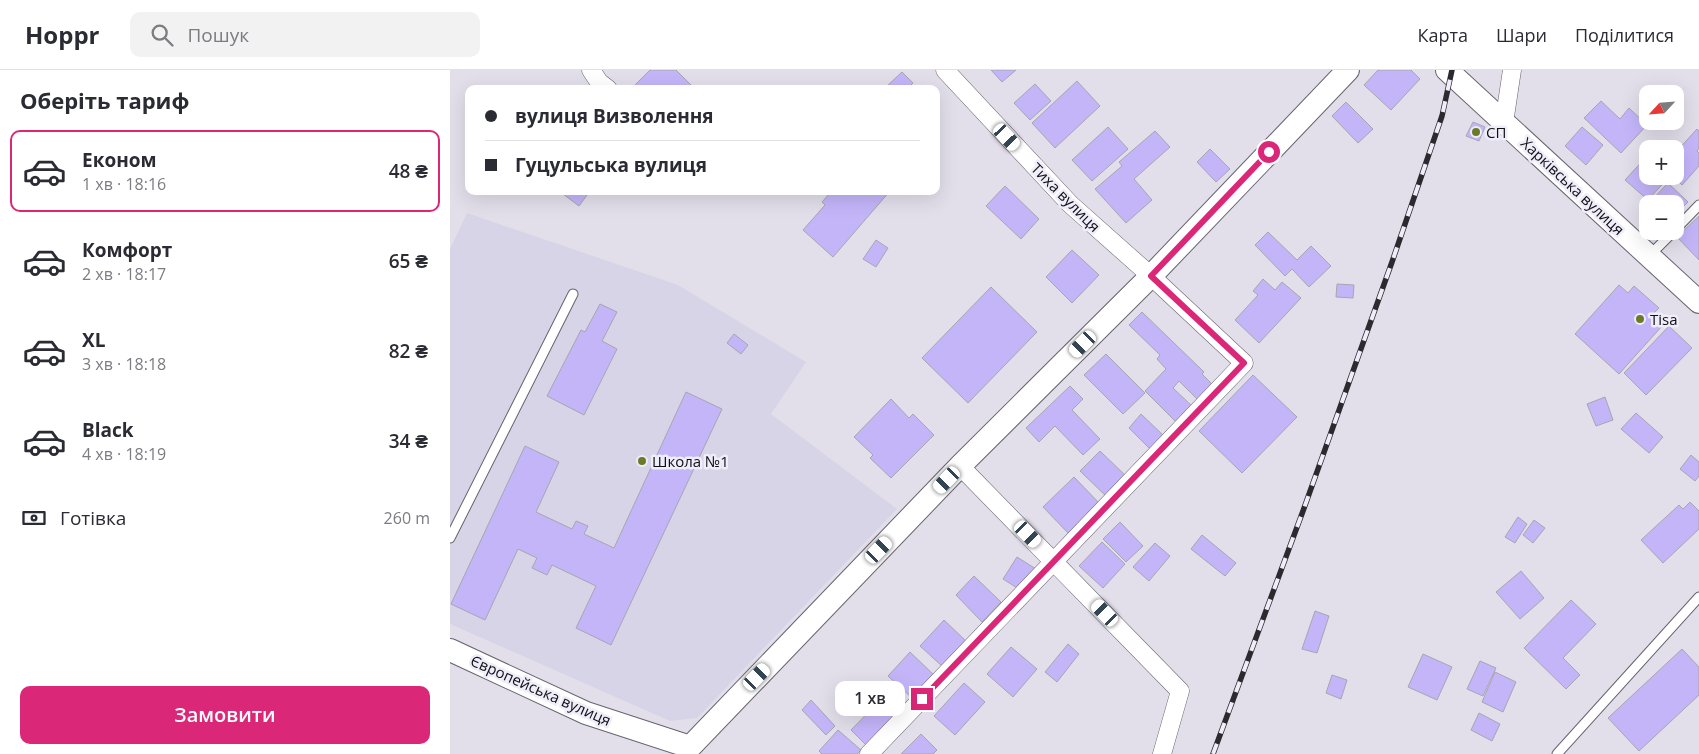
<!DOCTYPE html>
<html lang="uk">
<head>
<meta charset="utf-8">
<style>
  :root { --surface:#fff; --page:#f2f2f3; --text:#2b2b33; --muted:#7c7c81; --line:#e1e1e2; --accent:#db2777 }
  body { margin:0; font-family:"Open Sans",sans-serif; background:var(--page); color:var(--text); height:100vh; display:flex; flex-direction:column; font-size:19px; white-space:nowrap }
  * { box-sizing:border-box; margin:0 }
  p { font-size:16px; color:var(--muted) }
  .icon { flex:none; width:28px; height:28px; fill:none; stroke:currentColor; stroke-width:2; stroke-linecap:round; stroke-linejoin:round }
  .map { position:relative; flex:1; overflow:hidden }
  .panel { display:flex; flex-direction:column; background:var(--surface); width:450px }
  .panel>* { flex:none }
  .top-card { position:absolute; left:15px; top:15px; width:475px; height:110px; border-radius:10px; box-shadow:0 5px 20px #0002; display:grid; align-content:center; height:110px; padding:0 20px; background:var(--surface) }
  .needle { width:32px; rotate:244deg }
  .controls { position:absolute; left:1189px; top:15px; display:grid; gap:10px }
  .controls a { display:grid; place-items:center; width:45px; height:45px; border-radius:10px; background:var(--surface); box-shadow:0 5px 20px #0002; font-size:25px }
  .end { position:absolute; width:22px; height:22px; margin:-11px; border:6px solid #db2777; background:#fff; box-shadow:0 0 0 2px #fff }
  .from { border-radius:50% }
  .bubble { position:absolute; height:35px; border-radius:10px; background:var(--surface); box-shadow:0 5px 20px #0002; font-size:16px; font-weight:600; line-height:35px; text-align:center }
  .car { position:absolute; width:15px; height:30px; margin:-15px -8px; border-radius:6px; box-shadow:0 0 4px 1px #0007; background:linear-gradient(#fff 24%,#345 0 40%,#fff 0 76%,#345 0 86%,#fff 0) }
  .top-card b { display:flex; align-items:center; gap:18px; height:48px; font-size:19px }
  .top-card b+b { border-top:1px solid var(--line) }
  .top-card i { width:12px; height:12px; background:var(--text) }
  ul { padding:0; list-style:none }
  li { display:flex; align-items:center; gap:15px; height:82px; margin:0 10px 8px; padding:0 10px; border:2px solid transparent; border-radius:10px }
  li div { flex:1 }
  li b { display:block; font-size:19px }
  li em { font-style:normal; font-weight:600 }
  li.current { border-color:var(--accent) }
  li>.icon { width:45px; height:45px; stroke-width:1.5 }
  h2 { padding:0 20px; font-size:22px; line-height:60px }
  .pay { display:flex; align-items:center; gap:12px; height:55px; padding:0 20px; font-size:19px }
  .pay p { margin-inline-start:auto }
  .primary-button { display:flex; gap:10px; margin-top:auto; padding:10px 20px }
  .primary-button a { flex:1; height:58px; border-radius:10px; background:var(--accent); color:#fff; font-size:20px; font-weight:600; line-height:58px; text-align:center }
  header { display:flex; align-items:center; gap:30px; box-sizing:border-box; height:70px; padding:0 25px; background:var(--surface); border-bottom:1px solid var(--line) }
  header strong { font-size:24px }
  nav { display:flex; gap:28px; margin-inline-start:auto; font-size:18px }
  .search { width:350px; height:45px; background:var(--page); display:flex; align-items:center; gap:12px; box-sizing:border-box; padding:0 18px; border-radius:10px; color:var(--muted); font-size:19px }
  main { display:flex; flex:1; min-height:0 }
  .map>svg:first-child { display:block }
  .built { fill:#d7d4e7 }
  .building { fill:#c4b5f9; stroke:#a7a5b1 }
  .lines { fill:none; stroke-linecap:round; stroke-linejoin:round }
  .service-casing { stroke:#66646e; stroke-width:11 }
  .minor-casing { stroke:#66646e; stroke-width:19 }
  .tertiary-casing { stroke:#66646e; stroke-width:24 }
  .service { stroke:#fff; stroke-width:9 }
  .minor { stroke:#fff; stroke-width:18 }
  .tertiary { stroke:#fff; stroke-width:22 }
  .rail-casing { stroke:#2c2a2f; stroke-width:5.5 }
  .rail { stroke:#efedf9; stroke-width:4; stroke-dasharray:11; stroke-linecap:butt }
  .route { stroke:#db2777; stroke-width:6 }
  .poi-dot { fill:#6a7a28; stroke:#efedf9; stroke-width:2 }
  .labels { text-anchor:middle; dominant-baseline:central; stroke-width:5; stroke-linejoin:round; paint-order:stroke }
  .poi-label { font-size:15px; fill:#100f13; stroke:#efedf9; text-anchor:start }
  .street-label { font-size:15px; fill:#100f13; stroke:#efedf9 }
</style>
</head>
<body>
<header>
<strong>Hoppr</strong>
<div class="search"><svg class="icon" aria-label="search" viewBox="0 0 24 24"><circle cx="10" cy="10" r="6"/><path d="M15 15l6 6"/></svg>Пошук</div>
<nav><a>Карта</a><a>Шари</a><a>Поділитися</a></nav>
</header>
<main>
<section class="panel">
<h2>Оберіть тариф</h2>
<ul>
<li class="current"><svg class="icon" aria-label="car" viewBox="0 0 24 24"><path d="M5 17H2v-5l4-1 3-4h7l3 4 3 1v5h-3M9 17h6M6 11h13"/><circle cx="7" cy="17" r="2"/><circle cx="17" cy="17" r="2"/></svg><div><b>Економ</b><p>1 хв · 18:16</p></div><em>48 ₴</em></li>
<li><svg class="icon" aria-label="car" viewBox="0 0 24 24"><path d="M5 17H2v-5l4-1 3-4h7l3 4 3 1v5h-3M9 17h6M6 11h13"/><circle cx="7" cy="17" r="2"/><circle cx="17" cy="17" r="2"/></svg><div><b>Комфорт</b><p>2 хв · 18:17</p></div><em>65 ₴</em></li>
<li><svg class="icon" aria-label="car" viewBox="0 0 24 24"><path d="M5 17H2v-5l4-1 3-4h7l3 4 3 1v5h-3M9 17h6M6 11h13"/><circle cx="7" cy="17" r="2"/><circle cx="17" cy="17" r="2"/></svg><div><b>XL</b><p>3 хв · 18:18</p></div><em>82 ₴</em></li>
<li><svg class="icon" aria-label="car" viewBox="0 0 24 24"><path d="M5 17H2v-5l4-1 3-4h7l3 4 3 1v5h-3M9 17h6M6 11h13"/><circle cx="7" cy="17" r="2"/><circle cx="17" cy="17" r="2"/></svg><div><b>Black</b><p>4 хв · 18:19</p></div><em>34 ₴</em></li>
</ul>
<div class="pay"><svg class="icon" aria-label="cash" viewBox="0 0 24 24"><path d="M3 7h18v10H3z"/><circle cx="12" cy="12" r="2"/></svg>Готівка<p>260 m</p></div>
<div class="primary-button"><a>Замовити</a></div>
</section>
<div class="map">
<svg width="1249" height="684" viewBox="0 0 1249 684">
  <rect width="100%" height="100%" fill="#e2dfeb"/>
  <path class="built" d="M17,143l211,72 128,77 -35,52 126,95 -200,209 -27,3 -220,-97v-375z"/>
  <path class="building" d="M200,0h26l15,15 -4,4h-52l-2,-2z
    M541,0h25l-14,12z
    M928,0h33l9,9 -29,31 -27,-25z
    M452,2l11,11 -6,6h-17l-3,-3z
    M627,11l23,25 -45,42 -23,-25z
    M585,14l16,17 -21,19 -16,-17z
    M1151,31l19,18 9,-11 18,17 -26,28 -37,-35z
    M896,32l27,27 -15,14 -26,-27z
    M1023,52l12,5 -6,14 -13,-5z
    M658,57l20,22 -36,32 -20,-21z
    M1132,57l21,18 -17,20 -21,-19z
    M1247,59l2,2v17l-2,3 2,2v13l-17,19 -9,-9h2l2,-5 -2,-2v-16z
    M705,61l15,16 -36,32 18,21 -26,23 -31,-34 27,-23 -3,-4z
    M760,79l20,20 -14,13 -19,-20z
    M1198,85v21h22l-22,24 -23,-20z
    M1218,113l20,19 -13,13v-11h-27z
    M555,116l34,33 -18,20 -35,-33z
    M109,121h31l-11,15z
    M387,121h53l-57,66 -30,-27 22,-25 -3,-3 8,-9 4,2z
    M1198,134v13l-7,-6z
    M1249,146v44l-22,-23z
    M818,162l29,28 14,-14 20,20 -22,21 -17,-18 -7,7 -30,-31z
    M426,170l12,8 -12,19 -13,-8z
    M622,180l27,25 -27,28 -26,-26z
    M813,209l12,11 7,-8 19,16 -42,45 -24,-23 23,-25 -5,-4z
    M887,214l17,1 -1,13 -17,-1z
    M1169,215l9,8 6,-7 25,22 -7,7 11,10 -44,49 -44,-40z
    M541,217l46,45 -69,71 -46,-45z
    M150,234l17,8 -15,29 15,8 -33,66 -37,-19 34,-66 4,2z
    M692,242l62,60 -2,2 10,10 -15,15 -18,-18 -6,7 21,20 -16,16 -33,-33 21,-22 -9,-10 3,-4 -31,-30z
    M1219,256l23,22 -46,47 -22,-22z
    M284,264l14,11 -7,9 -14,-11z
    M656,284l39,39 -22,21 -39,-39z
    M803,305l44,42 -55,56 -43,-42z
    M620,316l13,13 -11,11 28,29 -17,16 -28,-29 -16,16 -13,-14z
    M236,322l36,17 -111,236 -35,-17 20,-42 -44,-21 -5,10 -15,-7 5,-10 -19,-9 -33,71 -34,-16 74,-158 34,16 -23,50 36,17 4,-8 12,5 -4,8 30,14z
    M1155,327l8,23 -17,6 -9,-22z
    M441,329l18,19 4,-4 21,21 -43,43 -21,-20 3,-3 -19,-18z
    M1186,343l27,24 -14,16 -28,-24z
    M691,344l24,23 -13,14 -23,-23z
    M650,381l27,26 -20,20 -27,-26z
    M1241,385l8,7v14l-4,5 -15,-12z
    M624,407l27,28 -31,30 -27,-28z
    M1240,432l9,9v18l-36,34 -22,-23 38,-35 4,4z
    M1068,447l9,7 -12,19 -10,-6z
    M1084,450l11,8 -12,15 -10,-8z
    M670,452l23,24 -17,16 -23,-23z
    M752,465l34,28 -11,13 -34,-27z
    M652,472l23,22 -22,24 -24,-22z
    M705,473l15,13 -21,25 -16,-14z
    M567,487l19,12 -14,22 -19,-12z
    M1071,501l23,27 -24,21 -24,-27z
    M524,506l27,26 -19,20 -26,-27z
    M1121,530l25,24 -33,34 17,17 -14,14 -42,-41z
    M865,541l14,5 -12,37 -15,-4z
    M494,550l23,22 -24,25 -23,-21z
    M618,574l11,10 -22,28 -12,-10z
    M561,577l26,22 -24,28 -26,-23z
    M1232,579l17,18v28l-60,56 -31,-33z
    M460,582l24,23 -22,23 -24,-22z
    M973,584l29,13 -15,33 -29,-13z
    M1030,591l16,7 -13,28 -16,-7z
    M1045,602l21,10 -13,30 -21,-10z
    M882,605l15,5 -6,19 -15,-6z
    M514,613l21,19 -30,33 -21,-19z
    M440,620l18,16 -40,41 -17,-17z
    M361,630l24,26 -9,9 -24,-25z
    M1029,643l21,11 -8,17 -21,-11z
    M388,660l23,20 -4,4h-35l-3,-3z
    M471,664l16,16 -4,4h-32z"/>
  <g class="lines">
    <defs>
      <path id="service" d="M1225,160l24,-25
        M1199,186l25,-25
        M0,468l123,-244
        M1107,684l142,-157"/>
      <path id="minor" d="M141,0l8,12 9,7
        M1054,53l8,-53
        M510,396l220,225 -18,63
        M419,684l375,-391 -93,-87 -81,-72 -125,-134"/>
      <path id="tertiary" d="M997,0l252,232
        M0,580l136,63 104,34 270,-281 191,-190 197,-206"/>
    </defs>
    <use href="#service" class="service-casing"/>
    <use href="#minor" class="minor-casing"/>
    <use href="#tertiary" class="tertiary-casing"/>
    <use href="#service" class="service"/>
    <use href="#minor" class="minor"/>
    <use href="#tertiary" class="tertiary"/>
    <defs>
      <path id="rail" d="M763,684l90,-243 89,-249 50,-146 10,-46"/>
    </defs>
    <use href="#rail" class="rail-casing"/>
    <use href="#rail" class="rail"/>
  </g>
  <g class="lines">
    <path class="route" d="M472,629l322,-336 -93,-87 118,-124"/>
  </g>
  <g class="poi-dot">
    <circle cx="1026" cy="62" r="5"/>
    <circle cx="1190" cy="249" r="5"/>
    <circle cx="192" cy="391" r="5"/>
  </g>
  <g class="labels">
    <g class="poi-label">
      <text x="1036" y="62">СП</text>
      <text x="1200" y="249">Tisa</text>
      <text x="202" y="391">Школа №1</text>
    </g>
    <g class="street-label">
      <text transform="translate(1123 116) rotate(43)">Харківська вулиця</text>
      <text transform="translate(616 127) rotate(45)">Тиха вулиця</text>
      <text transform="translate(91 620) rotate(24)">Європейська вулиця</text>
    </g>
  </g>
</svg>
<div class="controls">
<a><svg class="needle" viewBox="-14 -14 28 28"><path d="M0-13l5 13h-10z" fill="#e53935"/><path d="M0 13l5-13h-10z" fill="#7c7c81"/></svg></a>
<a>+</a>
<a>−</a>
</div>
<i class="end from" style="left:819px;top:82px"></i>
<i class="end" style="left:472px;top:629px"></i>
<div class="bubble" style="left:385px;top:611px;width:70px">1 хв</div>
<i class="car" style="left:557px;top:67px;rotate:137deg"></i>
<i class="car" style="left:633px;top:274px;rotate:225deg"></i>
<i class="car" style="left:497px;top:410px;rotate:224deg"></i>
<i class="car" style="left:578px;top:464px;rotate:136deg"></i>
<i class="car" style="left:429px;top:480px;rotate:44deg"></i>
<i class="car" style="left:655px;top:543px;rotate:316deg"></i>
<i class="car" style="left:307px;top:607px;rotate:44deg"></i>
<div class="top-card">
<b><i class="from"></i>вулиця Визволення</b>
<b><i></i>Гуцульська вулиця</b>
</div>
</div>
</main>
</body>
</html>
